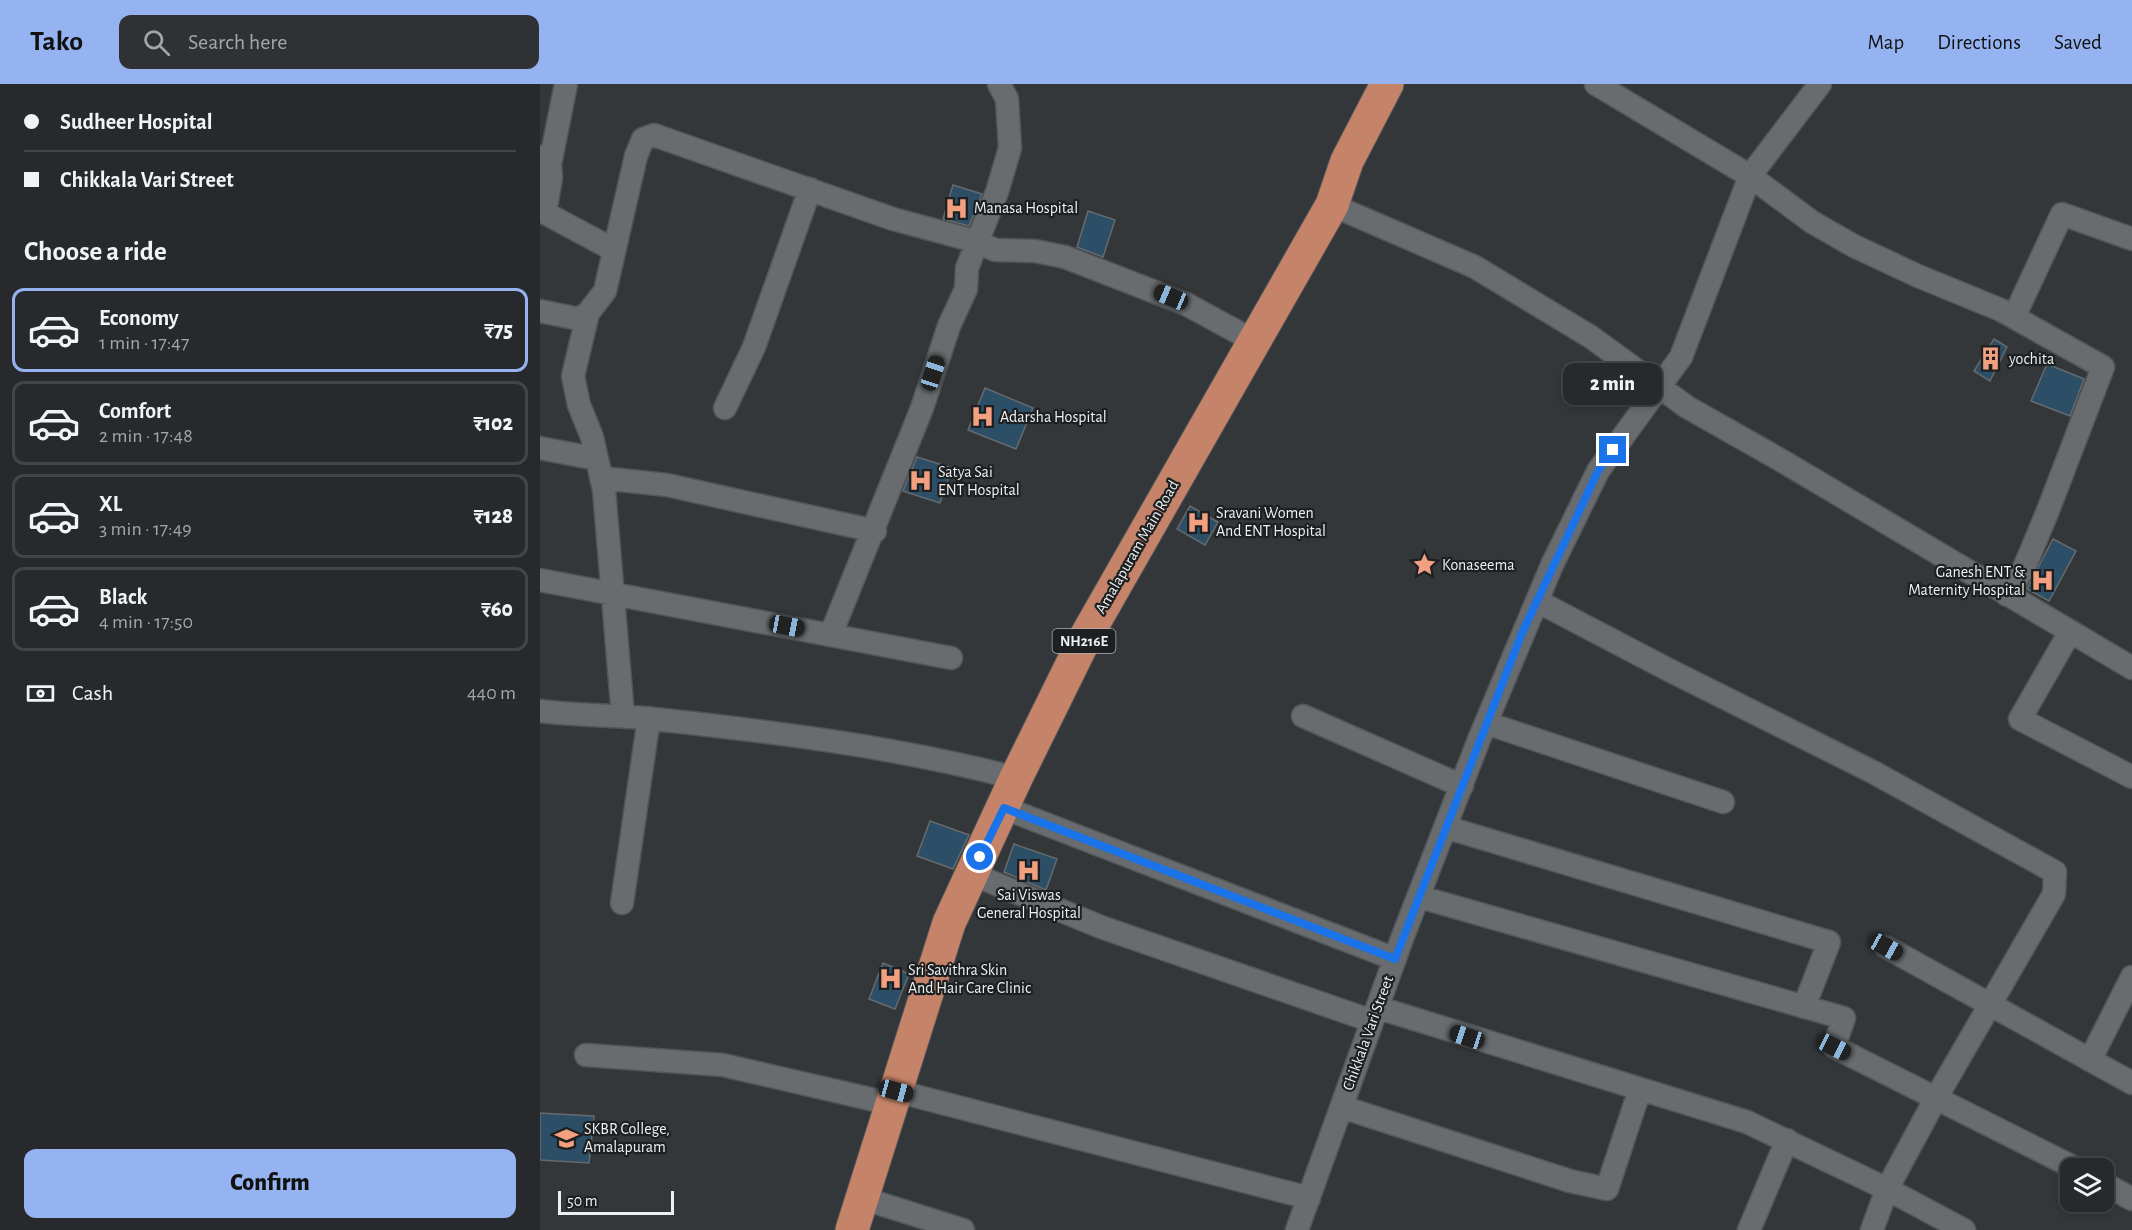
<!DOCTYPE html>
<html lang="en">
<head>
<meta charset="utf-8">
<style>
  :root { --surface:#27292c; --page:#2f3134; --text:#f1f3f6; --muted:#a4a6a9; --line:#434548; --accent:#95b2f1 }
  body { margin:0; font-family:"Alegreya Sans",sans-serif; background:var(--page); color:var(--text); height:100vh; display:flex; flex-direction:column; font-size:22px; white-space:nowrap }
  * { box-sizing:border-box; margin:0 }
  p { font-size:20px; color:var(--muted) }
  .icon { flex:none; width:33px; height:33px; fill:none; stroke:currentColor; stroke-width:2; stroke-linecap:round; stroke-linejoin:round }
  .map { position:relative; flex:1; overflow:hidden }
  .drawer { display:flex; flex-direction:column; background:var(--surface); width:540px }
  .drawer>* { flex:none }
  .top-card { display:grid; align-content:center; height:132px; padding:0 24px; background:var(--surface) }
  .controls { position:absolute; left:1520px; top:1074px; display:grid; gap:12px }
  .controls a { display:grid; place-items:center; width:54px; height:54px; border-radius:12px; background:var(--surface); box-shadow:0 3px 9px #0003,0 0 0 2px var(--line); font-size:30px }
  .scale { position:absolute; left:18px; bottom:15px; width:116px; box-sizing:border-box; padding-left:6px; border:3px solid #edeff0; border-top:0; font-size:16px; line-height:21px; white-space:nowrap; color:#edeff0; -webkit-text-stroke:4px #1d1f20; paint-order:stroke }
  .end { position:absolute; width:27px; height:27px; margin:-14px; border:8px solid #1a73e8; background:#fff; box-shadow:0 0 0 3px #fff }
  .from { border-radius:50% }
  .bubble { position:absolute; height:42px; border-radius:12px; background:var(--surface); box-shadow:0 3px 9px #0003,0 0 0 2px var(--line); font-size:20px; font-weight:800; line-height:42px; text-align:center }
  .car { position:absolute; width:18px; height:36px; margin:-18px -9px; border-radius:8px; box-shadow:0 0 4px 2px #0007; background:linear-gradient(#222 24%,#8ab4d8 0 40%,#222 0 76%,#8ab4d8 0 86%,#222 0) }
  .top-card b { display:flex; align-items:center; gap:21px; height:57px; font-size:22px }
  .top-card b+b { border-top:2px solid var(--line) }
  .top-card i { width:15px; height:15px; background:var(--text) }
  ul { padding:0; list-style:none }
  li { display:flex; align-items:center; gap:18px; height:84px; margin:0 12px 9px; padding:0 12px; border:3px solid var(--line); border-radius:12px }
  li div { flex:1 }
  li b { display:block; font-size:22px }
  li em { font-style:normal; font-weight:800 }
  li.current { border-color:var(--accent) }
  li>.icon { width:54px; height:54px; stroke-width:1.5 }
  h2 { padding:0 24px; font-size:27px; line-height:72px }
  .pay { display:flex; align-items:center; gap:15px; height:66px; padding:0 24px; font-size:22px }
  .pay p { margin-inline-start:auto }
  .cta { display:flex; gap:12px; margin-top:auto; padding:12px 24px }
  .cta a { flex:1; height:69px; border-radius:12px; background:var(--accent); color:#111; font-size:24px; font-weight:800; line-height:69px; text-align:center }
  header { display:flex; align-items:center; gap:36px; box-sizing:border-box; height:84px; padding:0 30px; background:var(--accent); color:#111 }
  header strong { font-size:28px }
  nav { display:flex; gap:33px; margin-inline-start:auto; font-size:21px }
  .search { width:420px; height:54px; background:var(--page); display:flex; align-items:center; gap:15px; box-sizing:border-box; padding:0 21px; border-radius:12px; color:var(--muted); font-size:22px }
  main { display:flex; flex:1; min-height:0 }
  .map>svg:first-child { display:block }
  .building { fill:#2c4f67; stroke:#666a6c; stroke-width:1.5 }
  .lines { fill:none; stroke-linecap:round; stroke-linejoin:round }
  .minor-casing { stroke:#525557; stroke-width:25 }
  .highway-casing { stroke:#525557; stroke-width:35 }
  .minor { stroke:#686c6e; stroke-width:22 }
  .highway { stroke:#c58369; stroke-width:33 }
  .route { stroke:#1a73e8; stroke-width:8 }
  .labels { text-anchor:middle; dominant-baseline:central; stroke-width:4.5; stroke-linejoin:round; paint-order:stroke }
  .shield { fill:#1d1f20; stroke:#afb1b2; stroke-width:1.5 }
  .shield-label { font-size:15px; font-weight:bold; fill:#edeff0 }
  .poi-label { font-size:16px; fill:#edeff0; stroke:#1d1f20; text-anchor:start }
  .street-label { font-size:16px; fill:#edeff0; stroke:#1d1f20 }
</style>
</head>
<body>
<header>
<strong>Tako</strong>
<div class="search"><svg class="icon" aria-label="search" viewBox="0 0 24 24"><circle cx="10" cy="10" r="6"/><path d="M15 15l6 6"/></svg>Search here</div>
<nav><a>Map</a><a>Directions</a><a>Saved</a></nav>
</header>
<main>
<section class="drawer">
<div class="top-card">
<b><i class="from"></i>Sudheer Hospital</b>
<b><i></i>Chikkala Vari Street</b>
</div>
<h2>Choose a ride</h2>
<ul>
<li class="current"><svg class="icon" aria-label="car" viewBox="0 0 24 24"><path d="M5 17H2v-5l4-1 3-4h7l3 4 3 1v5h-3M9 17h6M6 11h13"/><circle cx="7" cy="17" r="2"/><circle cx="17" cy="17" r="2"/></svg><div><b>Economy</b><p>1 min · 17:47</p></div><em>₹75</em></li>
<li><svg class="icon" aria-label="car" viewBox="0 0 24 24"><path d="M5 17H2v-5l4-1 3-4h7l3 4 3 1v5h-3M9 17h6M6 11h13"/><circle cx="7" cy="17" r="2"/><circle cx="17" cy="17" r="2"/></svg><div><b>Comfort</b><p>2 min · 17:48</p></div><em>₹102</em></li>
<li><svg class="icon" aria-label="car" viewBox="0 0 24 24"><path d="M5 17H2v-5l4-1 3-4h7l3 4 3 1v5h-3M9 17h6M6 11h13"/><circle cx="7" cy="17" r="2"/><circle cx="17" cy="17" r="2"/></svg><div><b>XL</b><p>3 min · 17:49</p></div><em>₹128</em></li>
<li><svg class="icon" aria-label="car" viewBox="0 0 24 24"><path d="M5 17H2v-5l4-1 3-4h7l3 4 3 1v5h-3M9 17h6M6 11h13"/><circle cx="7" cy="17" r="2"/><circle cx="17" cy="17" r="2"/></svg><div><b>Black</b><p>4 min · 17:50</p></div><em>₹60</em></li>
</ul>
<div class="pay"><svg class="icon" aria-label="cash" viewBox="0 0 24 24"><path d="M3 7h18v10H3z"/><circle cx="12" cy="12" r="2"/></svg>Cash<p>440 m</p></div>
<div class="cta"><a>Confirm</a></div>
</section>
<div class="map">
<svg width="1592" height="1146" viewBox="0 0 1592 1146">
  <rect width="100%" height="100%" fill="#34373a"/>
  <path class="building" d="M413,101l29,9 -13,32 -26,-7z
    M548,127l27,9 -12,37 -26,-10z
    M1454,255l13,8 -17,34 -16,-10z
    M1507,280l37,15 -14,37 -39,-15z
    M445,304l48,20 -17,41 -48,-19z
    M377,373l35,11 -12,35 -37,-12z
    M650,422l28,16 -13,23 -28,-16z
    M1513,455l23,12 -27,50 -22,-12z
    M390,737l39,14 -16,34 -36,-13z
    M474,760l43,15 -11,31 -42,-18z
    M343,879l26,11 -14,35 -26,-10z
    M0,1029l54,3 -5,47 -49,-3z"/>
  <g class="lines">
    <defs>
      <path id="minor" d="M1056,0l154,92 62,46 42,24 64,30 83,34 102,57 -56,146 -23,55 -17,27
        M0,73l10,7 1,14 -6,35 69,37
        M10,80l16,-80
        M792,121l143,62 116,70 96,70 97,55 348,206
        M0,227l39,8 9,-6 17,-22 31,-135 7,-17 11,-4 239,84 85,23 17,8 40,1 30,6 121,47 68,37
        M48,229l-15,63 6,29 13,32 12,53 19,226
        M1474,233l48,-103 70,25
        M185,324l29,-61 56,-158
        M0,364l57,11
        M61,394l66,7 208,46
        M0,496l411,78
        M997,517l130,68 206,103 182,100 -1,22 -118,204 -49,91 -15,41
        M1530,548l-50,87 112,58
        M291,550l91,-226 27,-82 17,-37 1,-21 30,-76 13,-44 -3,-49 -8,-15
        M0,627c38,5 76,4 114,8 122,13 243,28 362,59
        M763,632l159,70
        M946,639l237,79
        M464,724l391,151
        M905,743l384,115 -25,65
        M432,790l129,53 271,94
        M880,813l424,121 -10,29 241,121
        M82,819l27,-185
        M1346,863l246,136
        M839,924l368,114 140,67 77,41
        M46,971l137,10 169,39
        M1550,976l42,-83
        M356,1007l413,107
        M802,1023l228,74 37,8 33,-100
        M1563,1099l29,16
        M322,1114l101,32
        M757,1146l106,-294 77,-199 72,-172 46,-94 83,-114 69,-181 70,-92
        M1209,1146l38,-90"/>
      <path id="highway" d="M312,1146l97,-307 67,-145 68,-138 248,-435 15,-44 40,-77"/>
    </defs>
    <use href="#minor" class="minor-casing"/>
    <use href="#highway" class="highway-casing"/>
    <use href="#minor" class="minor"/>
    <use href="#highway" class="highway"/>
  </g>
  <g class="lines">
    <path class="route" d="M440,773l24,-49 391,151 127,-326 76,-162 15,-21"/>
  </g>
  <defs>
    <symbol id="hospital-bare" viewBox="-9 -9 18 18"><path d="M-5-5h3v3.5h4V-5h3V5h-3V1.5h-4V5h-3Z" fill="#f2a080" stroke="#1d1f20" stroke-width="2.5" paint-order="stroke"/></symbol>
    <symbol id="building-bare" viewBox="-9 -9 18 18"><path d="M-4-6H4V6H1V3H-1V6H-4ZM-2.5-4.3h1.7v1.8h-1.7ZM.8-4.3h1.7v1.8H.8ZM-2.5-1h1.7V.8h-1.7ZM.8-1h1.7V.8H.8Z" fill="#f2a080" stroke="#1d1f20" stroke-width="2.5" paint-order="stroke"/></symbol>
    <symbol id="sight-bare" viewBox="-9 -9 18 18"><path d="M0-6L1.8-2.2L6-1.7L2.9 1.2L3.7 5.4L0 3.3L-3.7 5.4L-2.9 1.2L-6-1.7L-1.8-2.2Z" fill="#f2a080" stroke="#1d1f20" stroke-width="2.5" paint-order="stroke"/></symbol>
    <symbol id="university-bare" viewBox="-9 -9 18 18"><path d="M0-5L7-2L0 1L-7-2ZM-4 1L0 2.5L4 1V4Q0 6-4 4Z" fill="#f2a080" stroke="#1d1f20" stroke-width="2.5" paint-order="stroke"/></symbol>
  </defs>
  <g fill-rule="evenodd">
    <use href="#hospital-bare" x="400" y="108" width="33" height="33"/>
    <use href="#building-bare" x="1434" y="258" width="33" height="33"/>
    <use href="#hospital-bare" x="426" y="316" width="33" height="33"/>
    <use href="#hospital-bare" x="364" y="380" width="33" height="33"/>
    <use href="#hospital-bare" x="642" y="422" width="33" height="33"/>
    <use href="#sight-bare" x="868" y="464" width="33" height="33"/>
    <use href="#hospital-bare" x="1486" y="480" width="33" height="33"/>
    <use href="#hospital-bare" x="472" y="770" width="33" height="33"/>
    <use href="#hospital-bare" x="334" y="878" width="33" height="33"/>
    <use href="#university-bare" x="10" y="1038" width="33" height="33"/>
  </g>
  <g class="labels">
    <rect class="shield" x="512.5" y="545" width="63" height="24" rx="4.5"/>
    <g class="shield-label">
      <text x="544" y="557">NH216E</text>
    </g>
    <g class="poi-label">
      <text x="434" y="124">Manasa Hospital</text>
      <text x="1469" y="275">yochita</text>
      <text x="460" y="333">Adarsha Hospital</text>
      <text x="398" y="388">Satya Sai<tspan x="398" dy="18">ENT Hospital</tspan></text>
      <text x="676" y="429">Sravani Women<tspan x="676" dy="18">And ENT Hospital</tspan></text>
      <text x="902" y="481">Konaseema</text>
      <text x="1485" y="488" text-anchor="end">Ganesh ENT &amp;<tspan x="1485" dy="18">Maternity Hospital</tspan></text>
      <text x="489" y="811" text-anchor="middle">Sai Viswas<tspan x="489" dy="18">General Hospital</tspan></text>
      <text x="368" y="886">Sri Savithra Skin<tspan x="368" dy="18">And Hair Care Clinic</tspan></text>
      <text x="44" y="1045">SKBR College,<tspan x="44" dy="18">Amalapuram</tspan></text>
    </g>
    <g class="street-label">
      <text transform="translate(597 463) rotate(-60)">Amalapuram Main Road</text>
      <text transform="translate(828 949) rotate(-70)">Chikkala Vari Street</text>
    </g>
  </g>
</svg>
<div class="controls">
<a><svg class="icon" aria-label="layers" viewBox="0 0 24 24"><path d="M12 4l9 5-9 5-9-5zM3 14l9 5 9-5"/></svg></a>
</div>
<div class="scale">50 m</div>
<i class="end from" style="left:440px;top:773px"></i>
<i class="end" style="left:1073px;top:366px"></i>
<div class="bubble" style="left:1023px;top:279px;width:99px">2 min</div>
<i class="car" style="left:631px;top:213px;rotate:293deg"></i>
<i class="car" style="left:393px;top:289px;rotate:18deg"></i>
<i class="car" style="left:247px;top:542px;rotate:101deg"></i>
<i class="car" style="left:1346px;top:863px;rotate:119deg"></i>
<i class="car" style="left:927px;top:953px;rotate:288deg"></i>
<i class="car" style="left:1294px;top:963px;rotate:117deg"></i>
<i class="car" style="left:356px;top:1007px;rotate:105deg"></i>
</div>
</main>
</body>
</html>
